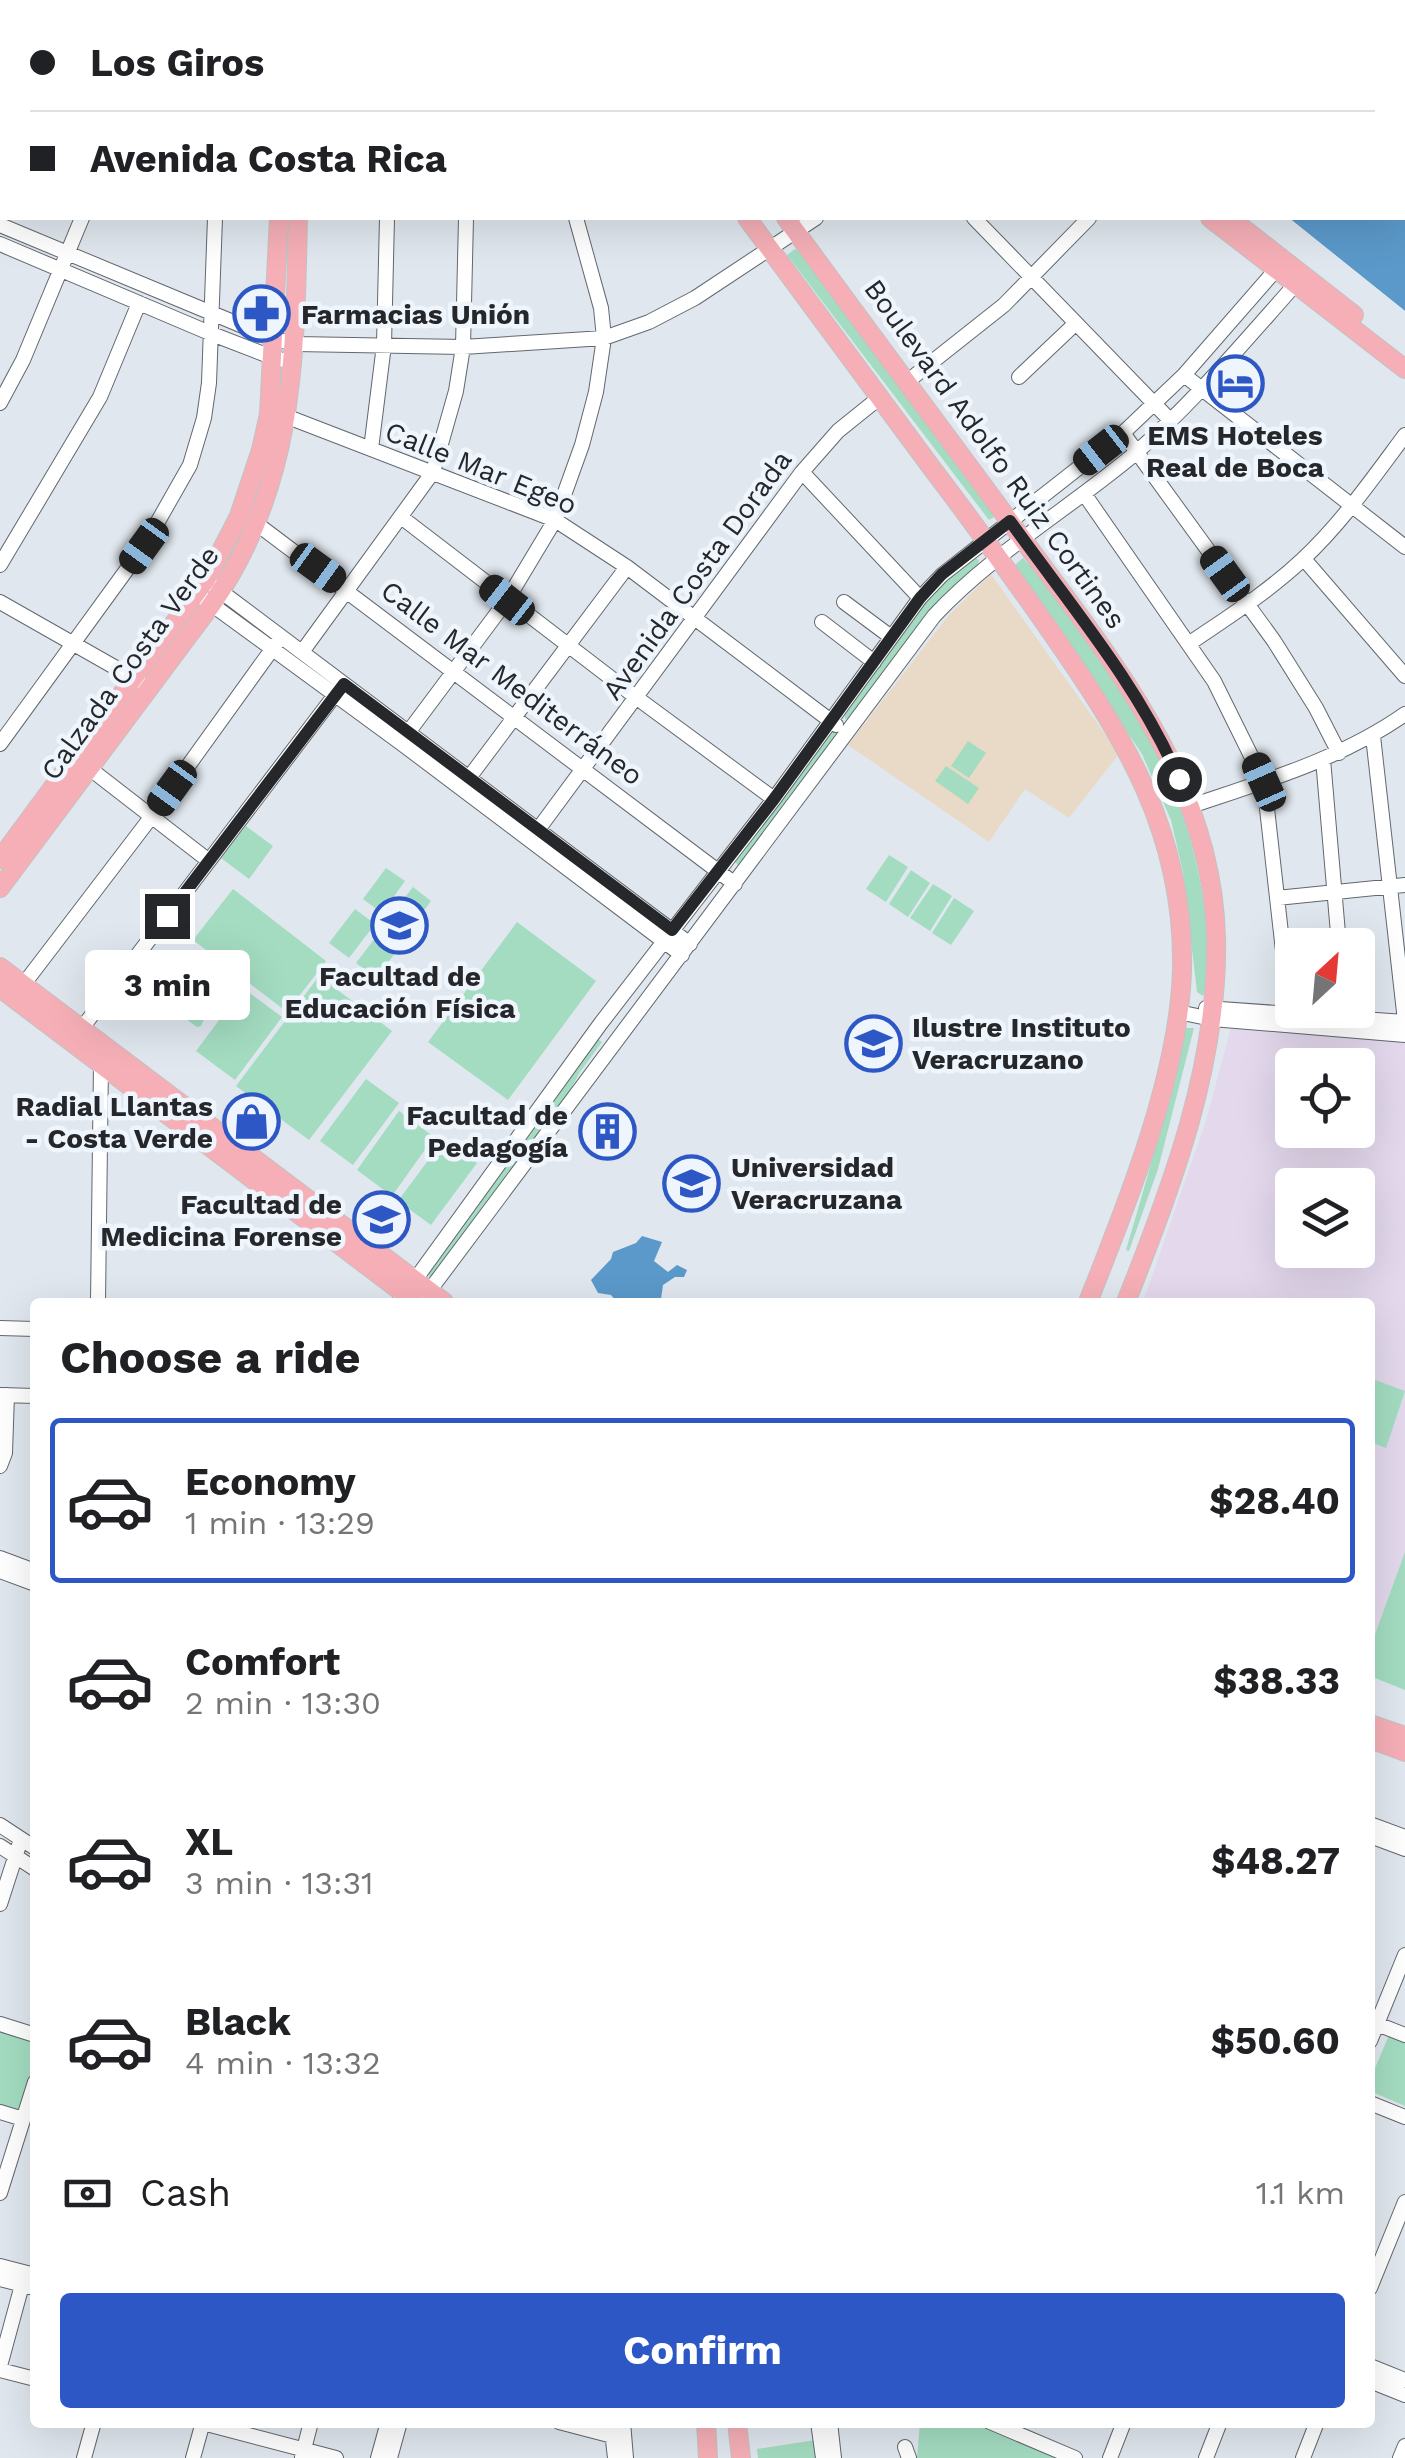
<!DOCTYPE html>
<html lang="en">
<head>
<meta charset="utf-8">
<style>
  :root { --surface:#fff; --page:#f6f6f6; --text:#202124; --muted:#757577; --line:#e0e0e0; --accent:#2e57c6 }
  body { margin:0; font-family:"Work Sans",sans-serif; background:var(--page); color:var(--text); height:100vh; display:flex; flex-direction:column; font-size:38px; white-space:nowrap }
  * { box-sizing:border-box; margin:0 }
  p { font-size:32px; color:var(--muted) }
  .icon { flex:none; width:55px; height:55px; fill:none; stroke:currentColor; stroke-width:2; stroke-linecap:round; stroke-linejoin:round }
  .map { position:relative; flex:1; overflow:hidden }
  .panel { position:absolute; left:30px; top:1298px; width:1345px; height:1130px; display:flex; flex-direction:column; background:var(--surface); border-radius:10px; box-shadow:0 10px 40px #0002 }
  .panel>* { flex:none }
  .hud { position:absolute; left:0px; top:0px; width:1405px; height:220px; box-shadow:0 10px 40px #0002; display:grid; align-content:center; height:220px; padding:0 30px; background:var(--surface) }
  .needle { width:65px; rotate:26deg }
  .controls { position:absolute; left:1275px; top:928px; display:grid; gap:20px }
  .controls a { display:grid; place-items:center; width:100px; height:100px; border-radius:10px; background:var(--surface); box-shadow:0 10px 40px #0002; font-size:50px }
  .end { position:absolute; width:45px; height:45px; margin:-22px; border:12px solid #25272a; background:#fff; box-shadow:0 0 0 5px #fff }
  .from { border-radius:50% }
  .bubble { position:absolute; height:70px; border-radius:10px; background:var(--surface); box-shadow:0 10px 40px #0002; font-size:32px; font-weight:700; line-height:70px; text-align:center }
  .car { position:absolute; width:30px; height:60px; margin:-30px -15px; border-radius:12px; box-shadow:0 0 8px 2px #0007; background:linear-gradient(#222 24%,#8ab4d8 0 40%,#222 0 76%,#8ab4d8 0 86%,#222 0) }
  .hud b { display:flex; align-items:center; gap:35px; height:95px; font-size:38px }
  .hud b+b { border-top:2px solid var(--line) }
  .hud i { width:25px; height:25px; background:var(--text) }
  ul { padding:0; list-style:none }
  li { display:flex; align-items:center; gap:30px; height:165px; margin:0 20px 15px; padding:0 10px; border:5px solid transparent; border-radius:10px }
  li div { flex:1 }
  li b { display:block; font-size:38px }
  li em { font-style:normal; font-weight:700 }
  li.on { border-color:var(--accent) }
  li>.icon { width:90px; height:90px; stroke-width:1.5 }
  h2 { padding:0 30px; font-size:45px; line-height:120px }
  .pay { display:flex; align-items:center; gap:25px; height:110px; padding:0 30px; font-size:38px }
  .pay p { margin-inline-start:auto }
  .button { display:flex; gap:20px; margin-top:auto; padding:20px 30px }
  .button a { flex:1; height:115px; border-radius:10px; background:var(--accent); color:#fff; font-size:40px; font-weight:700; line-height:115px; text-align:center }
  .map>svg:first-child { display:block }
  .commercial { fill:#e3d8ec; fill-rule:evenodd }
  .medical { fill:#e9dac7 }
  .green { fill:#a3dcc1 }
  .water { fill:#5b99ca }
  .pier { fill:#e0e7ee }
  .lines { fill:none; stroke-linecap:round; stroke-linejoin:round }
  .minor-casing { stroke:#62686e; stroke-width:16 }
  .major-casing { stroke:#c2c3c3; stroke-width:20 }
  .minor { stroke:#fff; stroke-width:14 }
  .major { stroke:#f6afb7; stroke-width:18 }
  .route { stroke:#25272a; stroke-width:12 }
  .labels { text-anchor:middle; dominant-baseline:central; stroke-width:9; stroke-linejoin:round; paint-order:stroke }
  .poi-label { font-size:28px; font-weight:bold; fill:#25272a; stroke:#eef5fc; text-anchor:start }
  .street-label { font-size:28px; fill:#25272a; stroke:#eef5fc }
</style>
</head>
<body>
<div class="map">
<svg width="1405" height="2458" viewBox="0 0 1405 2458">
  <rect width="100%" height="100%" fill="#e0e7ee"/>
  <path class="commercial" d="M1232,1024l173,17v511l-35,96v-346h-227l63,-181zM1292,1065h66v65h-66zM1292,1185h66v65h-66z"/>
  <path class="medical" d="M991,574l128,180 -50,64 -44,-29 -36,53 -141,-97 101,-130z"/>
  <path class="green" d="M795,249l5,4 197,262 -8,5 -202,-265z
    M972,556l7,4 -1,4 -28,27 -99,126 -6,2 -1,-8 80,-110z
    M1023,558c20,19 36,44 52,66 67,89 116,176 130,289 4,26 8,58 -2,83l-6,-4 -14,-120 -12,-52 -29,-66 -127,-189z
    M829,729l9,5 -100,131 -5,-5z
    M968,741l18,12 -17,25 -18,-12z
    M946,766l33,22 -11,16 -33,-23z
    M246,826l27,20 -24,33 -28,-21z
    M889,855l19,12 -22,35 -20,-13z
    M386,868l19,13 -23,32 -19,-14z
    M911,870l19,13 -22,34 -19,-13z
    M933,884l19,12 -22,35 -20,-13z
    M413,887l18,14 -23,31 -19,-14z
    M233,889l93,72 -39,51 -94,-72z
    M954,898l20,13 -23,34 -19,-12z
    M355,909l20,15 -26,34 -20,-15z
    M517,922l79,59 -88,119 -80,-58z
    M382,929l20,15 -26,34 -20,-15z
    M187,968l21,14c5,16 0,29 -7,44l-4,1 -38,-27z
    M319,976l73,55 -83,109 -73,-54z
    M243,988l39,29 -47,63 -39,-29z
    M1182,1028h12l-36,141 -29,82 -3,-1c22,-74 43,-147 56,-222z
    M598,1039l4,3 -22,30 -19,34 -131,172 -2,-5z
    M366,1079l33,24 -46,62 -33,-24z
    M399,1111l35,26 -42,59 -35,-26z
    M444,1139l33,24 -46,62 -33,-24z
    M1370,1378l35,13 -19,57 -16,-6z
    M1405,1552v138l-35,-14v-28z
    M0,2031l35,11v21l-15,49 -20,-6z
    M1389,2035l16,7v64l-35,-15v-11z
    M920,2422l52,1 87,35h-142z
    M816,2440l2,18h-60l-1,-9z"/>
  <path class="water" d="M1017,0h388v311l-116,-93h113v-216z
    M642,1236l20,6 -8,19 14,11 9,-7 10,5 -3,7h-9l-12,8 -2,14 4,3h-48l-6,-7 -13,-2 -7,-13 20,-21 2,-7 23,-9z"/>
  <path class="pier" d="M1284,218h5l116,93v5z"/>
  <g class="lines">
    <defs>
      <path id="minor" d="M70,2l1,-2
        M149,2v-2
        M220,2v-2
        M393,2v-2
        M556,2l3,-2
        M825,2l3,-2
        M974,218l196,202
        M0,225l274,114 22,5 167,3 141,-9 45,-16 46,-24 121,-80
        M0,244l212,90 62,24 20,4
        M1184,375l221,172
        M1019,377l57,-54
        M908,381l96,-76 85,-87
        M0,403l23,-43 59,-142
        M288,417l267,103 72,47 209,158
        M1123,433l151,208 42,67 23,45
        M371,449l13,-104 3,-127
        M802,472l118,126
        M1085,495l129,186 50,101 26,231
        M401,517l236,181 137,101
        M257,524l478,360
        M1304,559l101,117
        M0,565l100,-168 39,-94
        M215,587l475,357
        M196,593l205,150 281,212
        M0,602l139,79
        M844,602l47,35
        M822,622l52,40
        M1190,643c38,-26 78,-51 112,-83 39,-36 71,-82 103,-125
        M302,652l131,-180 23,-81 7,-44 3,-129
        M1373,736l32,285
        M404,738l103,-138 48,-80 27,-75 14,-53 8,-54 -3,-30 -25,-90
        M0,744l144,-198 46,-81 14,-47 5,-35 6,-165
        M1323,759l16,186
        M89,768l120,93
        M465,783l162,-216
        M1191,806c74,-25 150,-47 214,-92
        M534,835l268,-363 36,-41 41,-33
        M1277,898l128,-13
        M20,989l132,-173 126,-175
        M1206,1008l199,14
        M1178,1012l34,7 193,16
        M76,1036l265,-349
        M98,1302l3,-238
        M399,1302l202,-279 173,-224 146,-201 22,-23 181,-142 61,-58 96,-110
        M421,1302l513,-686c58,-62 133,-106 198,-160 62,-53 116,-119 170,-179
        M0,1328l35,1
        M1,1395l34,1
        M0,1466l5,-13 2,-58
        M0,1558l35,13
        M0,1571l35,13
        M1370,1824l35,13
        M0,1825l35,23
        M1370,1836l35,13
        M0,1846l35,23
        M0,1904l21,-65
        M0,2024l35,11
        M1377,2024l28,11
        M1370,2041l35,-86
        M1370,2103l35,14
        M0,2112l23,7
        M0,2193l35,-111
        M0,2266l35,9
        M0,2279l35,9
        M1370,2288l35,-86
        M0,2366l22,-81
        M1370,2366l35,14
        M0,2370l35,9
        M1370,2381l35,14
        M199,2422l137,36
        M559,2422l65,17
        M611,2422l4,36
        M623,2422l3,36
        M818,2422l5,36
        M830,2422l4,36
        M990,2422l85,36
        M905,2447l4,11
        M302,2457l9,-35
        M84,2458l10,-36
        M193,2458l10,-36
        M378,2458l10,-36
        M390,2458l10,-36
        M1110,2458l14,-36
        M1206,2458l14,-36
        M1303,2458l14,-36
        M1400,2458l5,-12"/>
      <path id="major" d="M589,0l1,2
        M631,0l2,2
        M938,0l2,2
        M957,0l2,2
        M285,2v-2
        M303,2v-2
        M747,218c61,83 122,166 184,249 41,54 81,109 120,165 74,106 134,202 131,338 -3,106 -55,234 -94,332
        M786,218c78,108 159,215 238,323 88,120 188,239 192,396 3,125 -44,250 -90,365
        M1210,218l195,151
        M1230,218l124,97
        M0,859l206,-279 33,-64 22,-66 8,-36 10,-196
        M0,888l212,-284c83,-119 83,-247 86,-386
        M0,967l444,335
        M0,988l415,314
        M1370,1724l35,12
        M1370,1739l35,13
        M706,2422l2,36
        M737,2422l4,36"/>
    </defs>
    <use href="#minor" class="minor-casing"/>
    <use href="#major" class="major-casing"/>
    <use href="#minor" class="minor"/>
    <use href="#major" class="major"/>
  </g>
  <g class="lines">
    <path class="route" d="M167,916l177,-232 328,246 102,-131 146,-201 22,-24 68,-53c60,84 128,163 169,258"/>
  </g>
  <defs>
    <symbol id="pharmacy-ring" viewBox="-11 -11 22 22"><circle r="9.5" fill="#eef5fc" stroke="#2e57c6" stroke-width="1.5"/><path d="M-2-6h4v4h4v4h-4v4h-4v-4h-4v-4h4Z" fill="#2e57c6"/></symbol>
    <symbol id="hotel-ring" viewBox="-11 -11 22 22"><circle r="9.5" fill="#eef5fc" stroke="#2e57c6" stroke-width="1.5"/><path d="M-6-4.5h1.5V1H6V5H4.5V3h-9V5H-6ZM-4 0a1.8 1.8 0 1 1 3.6 0ZM.5 0V-2.5h3Q6-2.5 6 0Z" fill="#2e57c6"/></symbol>
    <symbol id="university-ring" viewBox="-11 -11 22 22"><circle r="9.5" fill="#eef5fc" stroke="#2e57c6" stroke-width="1.5"/><path d="M0-5L7-2L0 1L-7-2ZM-4 1L0 2.5L4 1V4Q0 6-4 4Z" fill="#2e57c6"/></symbol>
    <symbol id="school-ring" viewBox="-11 -11 22 22"><circle r="9.5" fill="#eef5fc" stroke="#2e57c6" stroke-width="1.5"/><path d="M0-5L7-2L0 1L-7-2ZM-4 1L0 2.5L4 1V4Q0 6-4 4Z" fill="#2e57c6"/></symbol>
    <symbol id="shop-ring" viewBox="-11 -11 22 22"><circle r="9.5" fill="#eef5fc" stroke="#2e57c6" stroke-width="1.5"/><path d="M-5-2.5h2.3a2.7 3.5 0 0 1 5.4 0H5L5.5 6h-11ZM-1.5-2.5h3a1.5 2.3 0 0 0-3 0Z" fill="#2e57c6"/></symbol>
    <symbol id="building-ring" viewBox="-11 -11 22 22"><circle r="9.5" fill="#eef5fc" stroke="#2e57c6" stroke-width="1.5"/><path d="M-4-6H4V6H1V3H-1V6H-4ZM-2.5-4.3h1.7v1.8h-1.7ZM.8-4.3h1.7v1.8H.8ZM-2.5-1h1.7V.8h-1.7ZM.8-1h1.7V.8H.8Z" fill="#2e57c6"/></symbol>
  </defs>
  <g fill-rule="evenodd">
    <use href="#pharmacy-ring" x="230" y="282" width="63" height="63"/>
    <use href="#hotel-ring" x="1204" y="352" width="63" height="63"/>
    <use href="#university-ring" x="368" y="894" width="63" height="63"/>
    <use href="#school-ring" x="842" y="1012" width="63" height="63"/>
    <use href="#shop-ring" x="220" y="1090" width="63" height="63"/>
    <use href="#building-ring" x="576" y="1100" width="63" height="63"/>
    <use href="#university-ring" x="660" y="1152" width="63" height="63"/>
    <use href="#university-ring" x="350" y="1188" width="63" height="63"/>
  </g>
  <g class="labels">
    <g class="poi-label">
      <text x="301" y="314">Farmacias Unión</text>
      <text x="1235" y="435" text-anchor="middle">EMS Hoteles<tspan x="1235" dy="32">Real de Boca</tspan></text>
      <text x="400" y="976" text-anchor="middle">Facultad de<tspan x="400" dy="32">Educación Física</tspan></text>
      <text x="912" y="1027">Ilustre Instituto<tspan x="912" dy="32">Veracruzano</tspan></text>
      <text x="213" y="1106" text-anchor="end">Radial Llantas<tspan x="213" dy="32">- Costa Verde</tspan></text>
      <text x="568" y="1115" text-anchor="end">Facultad de<tspan x="568" dy="32">Pedagogía</tspan></text>
      <text x="731" y="1167">Universidad<tspan x="731" dy="32">Veracruzana</tspan></text>
      <text x="342" y="1204" text-anchor="end">Facultad de<tspan x="342" dy="32">Medicina Forense</tspan></text>
    </g>
    <g class="street-label">
      <text transform="translate(995 454) rotate(54)">Boulevard Adolfo Ruiz Cortines</text>
      <text transform="translate(481 468) rotate(22)">Calle Mar Egeo</text>
      <text transform="translate(697 575) rotate(-54)">Avenida Costa Dorada</text>
      <text transform="translate(130 663) rotate(-54)">Calzada Costa Verde</text>
      <text transform="translate(512 683) rotate(37)">Calle Mar Mediterráneo</text>
    </g>
  </g>
</svg>
<div class="controls">
<a><svg class="needle" viewBox="-14 -14 28 28"><path d="M0-13l5 13h-10z" fill="#e53935"/><path d="M0 13l5-13h-10z" fill="#757577"/></svg></a>
<a><svg class="icon" aria-label="locate" viewBox="0 0 24 24"><circle cx="12" cy="12" r="6"/><path d="M12 2v4M12 18v4M2 12h4M18 12h4"/></svg></a>
<a><svg class="icon" aria-label="layers" viewBox="0 0 24 24"><path d="M12 4l9 5-9 5-9-5zM3 14l9 5 9-5"/></svg></a>
</div>
<i class="end from" style="left:1179px;top:779px"></i>
<i class="end" style="left:167px;top:916px"></i>
<div class="bubble" style="left:85px;top:950px;width:165px">3 min</div>
<i class="car" style="left:1101px;top:450px;rotate:232deg"></i>
<i class="car" style="left:144px;top:546px;rotate:216deg"></i>
<i class="car" style="left:318px;top:568px;rotate:126deg"></i>
<i class="car" style="left:1225px;top:574px;rotate:324deg"></i>
<i class="car" style="left:507px;top:600px;rotate:308deg"></i>
<i class="car" style="left:1264px;top:782px;rotate:336deg"></i>
<i class="car" style="left:172px;top:788px;rotate:216deg"></i>
<div class="hud">
<b><i class="from"></i>Los Giros</b>
<b><i></i>Avenida Costa Rica</b>
</div>
<section class="panel">
<h2>Choose a ride</h2>
<ul>
<li class="on"><svg class="icon" aria-label="car" viewBox="0 0 24 24"><path d="M5 17H2v-5l4-1 3-4h7l3 4 3 1v5h-3M9 17h6M6 11h13"/><circle cx="7" cy="17" r="2"/><circle cx="17" cy="17" r="2"/></svg><div><b>Economy</b><p>1 min · 13:29</p></div><em>$28.40</em></li>
<li><svg class="icon" aria-label="car" viewBox="0 0 24 24"><path d="M5 17H2v-5l4-1 3-4h7l3 4 3 1v5h-3M9 17h6M6 11h13"/><circle cx="7" cy="17" r="2"/><circle cx="17" cy="17" r="2"/></svg><div><b>Comfort</b><p>2 min · 13:30</p></div><em>$38.33</em></li>
<li><svg class="icon" aria-label="car" viewBox="0 0 24 24"><path d="M5 17H2v-5l4-1 3-4h7l3 4 3 1v5h-3M9 17h6M6 11h13"/><circle cx="7" cy="17" r="2"/><circle cx="17" cy="17" r="2"/></svg><div><b>XL</b><p>3 min · 13:31</p></div><em>$48.27</em></li>
<li><svg class="icon" aria-label="car" viewBox="0 0 24 24"><path d="M5 17H2v-5l4-1 3-4h7l3 4 3 1v5h-3M9 17h6M6 11h13"/><circle cx="7" cy="17" r="2"/><circle cx="17" cy="17" r="2"/></svg><div><b>Black</b><p>4 min · 13:32</p></div><em>$50.60</em></li>
</ul>
<div class="pay"><svg class="icon" aria-label="cash" viewBox="0 0 24 24"><path d="M3 7h18v10H3z"/><circle cx="12" cy="12" r="2"/></svg>Cash<p>1.1 km</p></div>
<div class="button"><a>Confirm</a></div>
</section>
</div>
</body>
</html>
